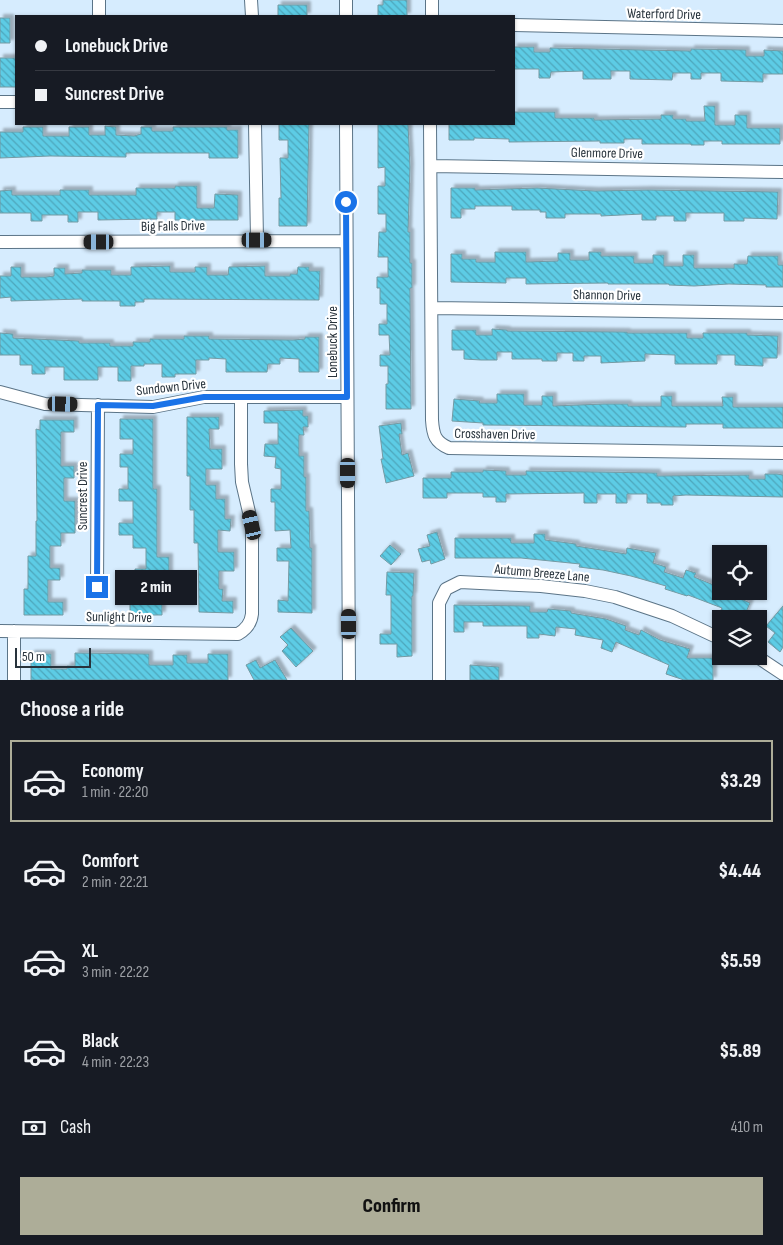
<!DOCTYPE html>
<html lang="en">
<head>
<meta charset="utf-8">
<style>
  :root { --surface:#171b24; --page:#242831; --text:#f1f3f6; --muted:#9ea1a6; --line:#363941; --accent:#adad98 }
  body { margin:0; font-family:"Sofia Sans Condensed",sans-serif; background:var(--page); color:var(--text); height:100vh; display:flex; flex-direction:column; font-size:19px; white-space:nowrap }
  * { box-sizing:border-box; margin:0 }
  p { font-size:16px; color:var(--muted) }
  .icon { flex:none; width:28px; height:28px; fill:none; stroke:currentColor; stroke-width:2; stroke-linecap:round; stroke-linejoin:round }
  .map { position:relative; height:680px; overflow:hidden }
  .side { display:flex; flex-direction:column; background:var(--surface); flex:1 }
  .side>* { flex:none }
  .top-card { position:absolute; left:15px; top:15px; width:500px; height:110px; border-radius:0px; box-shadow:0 1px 4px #0004; display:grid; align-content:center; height:110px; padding:0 20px; background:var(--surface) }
  .buttons { position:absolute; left:712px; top:545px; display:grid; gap:10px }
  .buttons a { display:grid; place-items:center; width:55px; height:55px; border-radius:0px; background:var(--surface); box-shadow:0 1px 4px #0004; font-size:25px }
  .scale { position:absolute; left:15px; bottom:12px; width:76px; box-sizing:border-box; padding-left:5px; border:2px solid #28333c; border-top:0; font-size:14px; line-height:18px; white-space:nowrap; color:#28333c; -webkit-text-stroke:4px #fff; paint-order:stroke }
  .end { position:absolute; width:22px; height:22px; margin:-11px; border:6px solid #1a73e8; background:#fff; box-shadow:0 0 0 2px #fff }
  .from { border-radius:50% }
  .bubble { position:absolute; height:35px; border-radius:0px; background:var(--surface); box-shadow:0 1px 4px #0004; font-size:16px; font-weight:800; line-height:35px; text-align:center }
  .car { position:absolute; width:15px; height:30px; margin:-15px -8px; border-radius:6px; box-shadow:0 0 4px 1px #0007; background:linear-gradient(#222 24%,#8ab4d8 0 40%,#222 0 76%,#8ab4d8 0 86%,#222 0) }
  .top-card b { display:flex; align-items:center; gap:18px; height:48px; font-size:19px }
  .top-card b+b { border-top:1px solid var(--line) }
  .top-card i { width:12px; height:12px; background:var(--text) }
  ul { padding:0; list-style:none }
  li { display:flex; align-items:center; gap:15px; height:82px; margin:0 10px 8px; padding:0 10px; border:2px solid transparent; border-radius:0px }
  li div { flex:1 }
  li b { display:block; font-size:19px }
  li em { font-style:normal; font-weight:800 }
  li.selected { border-color:var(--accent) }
  li>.icon { width:45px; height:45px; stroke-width:1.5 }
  h2 { padding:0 20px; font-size:22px; line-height:60px }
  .pay { display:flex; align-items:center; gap:12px; height:55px; padding:0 20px; font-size:19px }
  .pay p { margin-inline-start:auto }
  .cta { display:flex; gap:10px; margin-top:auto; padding:10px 20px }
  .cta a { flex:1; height:58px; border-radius:0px; background:var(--accent); color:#111; font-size:20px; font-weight:800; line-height:58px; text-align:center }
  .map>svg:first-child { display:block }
  .building { fill:url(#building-back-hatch); stroke:#759aa3; filter:url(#shadow) }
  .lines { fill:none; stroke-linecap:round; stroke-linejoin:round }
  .minor-casing { stroke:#5b7487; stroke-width:14 }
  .minor { stroke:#fff; stroke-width:12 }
  .route { stroke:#1a73e8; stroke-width:6 }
  .labels { text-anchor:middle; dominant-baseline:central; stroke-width:4.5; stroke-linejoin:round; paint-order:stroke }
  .street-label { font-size:14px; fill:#28333c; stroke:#fff }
</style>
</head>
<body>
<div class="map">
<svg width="783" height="680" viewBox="0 0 783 680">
  <defs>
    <pattern id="building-back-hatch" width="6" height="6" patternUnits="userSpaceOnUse" patternTransform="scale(1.25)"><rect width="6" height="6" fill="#5dcce5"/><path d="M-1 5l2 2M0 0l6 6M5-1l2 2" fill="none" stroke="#4da6bb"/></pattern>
    <filter id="shadow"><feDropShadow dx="3.5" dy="-3.5" stdDeviation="1" flood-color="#0004"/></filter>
  </defs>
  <rect width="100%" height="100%" fill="#d6ecfe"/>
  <path class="building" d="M383,0h24v16h-29v-11h5z
    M278,5h29v11h-29z
    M0,18h10v25h-10z
    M514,47h20v5h16v-4l141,3v-2l55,1v6h18v-6l19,1v23h-20v8l-42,-1v-8h-20v6h-10v-6h-18l-1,7 -42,-1v-8h-19v8h-28v-8l-32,1 -1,6h-11v-9h-25z
    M0,58h16v29h-16z
    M704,106h11v19h20v-10h12v13h33v16h-58v-3h-18v4h-13v-1h-49v-5h-18v4h-24v-2l-91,1v-3l-35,-1v2h-25v-16h65v-12h41v6h39v2l67,-1v-4h12v4h13v2h19z
    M279,124h30l-2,102h-28v-28h2l-1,-40h8v-18h-9z
    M378,124h30l2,43 -2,65h2v31h2v25h-2l1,121h-25v-25h2v-18h-8v-11h10l-1,-20h-10v-11h8v-20h-7v-16h-3v-11h11v-20h-10l1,-25h7v-18h-8v-28h7v-19l-7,1z
    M105,126l11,1v8l18,1 7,-2v-7h11v4h21v-4h54v3h11v28h-29v-5h-83v4l-76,-1 -50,2v-26h23v-5h20v9h26v-9h20v8h16z
    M175,186h22v22h17l1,-14 23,1v25h-63v-8h-18v7l-59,1v-8h-20v10h-10v-7h-26v6h-11v-8h-31v-22l12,-1v5h48v-5h29v5h47v-7h39z
    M451,188h24v2l62,-2 58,3 53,-1 130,2 -1,27 -33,-1v3h-20v-8h-38v8h-12v-5h-18v4h-14v-6l-41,2v-2h-36v4h-19v-6h-6v-2h-28v-4h-37v3h-14v9h-10z
    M495,252h31v10l32,-1v-8h12v7h19v-8h12v4h33v7h19v-8h11v11h19v-11h11v13h40v-4h13l1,-8h30v9h5v22h-17v-2l-37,-1 -35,2 -25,-1v-1h-61v-1l-82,1v-6h-20v5l-55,-1v-28h11v5h14v3h19z
    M170,266v6h25v-5h12v8h21l1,-8 36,-1v10h25v-2h7l1,-7h11v4h11l-1,29 -175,-1v3h-9v4h-15v-5h-38v-2l-71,2v-4l-11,1v-22h11v-9h10v10h25l8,-1v-8h11v6l17,-1v-3h29v5h20v-8z
    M492,329l15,1v1l120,1v1h60v5h16v-5h44v2l31,1 -1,22h-14v8l-28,-1v-10h-18v9h-42v-9l-30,-1v7l-44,2v-7h-17v5h-11v-8h-16v8h-15v-2h-30v-7h-15v8h-16l-17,-1v-9h-12v-20h24v5h16z
    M0,333l13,1v4l66,3v2h31v3h23v-4h17v-3h34v-3h25v3l84,1 12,-1v-2h14v35h-20v-13l-19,-1v6h-12l-1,8h-41v-13l-17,-1v2h-13v14h-21v3h-13v-13h-18v2h-13v15h-13v-14h-20v13h-34v-13h-19v7h-13v-9h-12v-10h-20z
    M497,394h27v11h18v-9h11v10l51,-2h24v2h33v-10h11v10h51l-1,-9h11v10h50v21h-60v-4h-37v3l-203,-2v-2l-31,-2 2,-22 26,2 -1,2h18z
    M303,410v6h5v11h-5l1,8h-5v21h5v21h2v34h3l1,37h2v65l-34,-1v-12l10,1 1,-40h-12v-13h14l-1,-18 -15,1v-29h-4v-13h10v-20l-6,-1 1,-11 -12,-1 1,-12h13v-21h-14v-12z
    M187,417h32v12h-10l1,20h12v20h-16v16h10v14h9v20h6l-1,12 -12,-1v22h16v19h-15v18h4l-1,12h11v12l-34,-1 -1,-69h-4v-33h-4v-34h-3z
    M120,419h33v70h4v68h12v24h-7v34h-32v-12h10v-21h-5v-13h11v-21h-13v-13h-14v-12h14v-22h-14v-12h9v-22h-8v-13h13v-15h-13z
    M40,420h34v12h-13v34h13v12h-10v23h11v32h-14v13h-11v22h10v12h-12v22h15v13h-39v-26h4v-33h8v-35h1l-1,-92 4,1z
    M401,423l1,11h-3l3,21 6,-2 6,23 -28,7 -5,-24h2l-4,-33z
    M483,470l23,1v4h20v-4l71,1 60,1v3l92,-1v4h16v-5h12l6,1v22l-97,-2 -13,1v9h-12v-2h-14v-9h-20v9h-11v-9h-19v9h-13v-10l-78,1v8h-10v-5h-13v-4h-36v5h-24v-20h28v-6h32z
    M437,532l8,27 -14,5 -1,-4 -8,2 -4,-13 12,-3 -3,-11z
    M534,534h11v6l31,4v2l50,8 1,-6 29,5 -3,10 13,4 -2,5 19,6 3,-8 10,3 -2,4 27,11v3h21l-3,7 11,5 -7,16h-2l-20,-9 1,-2 -34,-13 -1,1 -22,-7 1,-3 -35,-10 -28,-6 -24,-3 1,-3 -59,-6h-66v-20h56v5h23z
    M390,545l11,9 -10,11 -11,-9z
    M387,572l27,1 -1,23h-1v60l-15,1v-13h-17v-10h11v-39h-5z
    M454,605l76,1v6h17l1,-3 23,2v2l35,6 20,7 -1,4 14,5 2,-5 19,10 30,9 -3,9h26v22h-29l-18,-6 3,-9 -53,-23 -4,10 -11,-4 2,-8 -28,-5 1,-6 -20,-2 -1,9 -16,-2v4h-12v-12h-44v-4h-19v10h-10z
    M783,606v41l-3,5 -12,-10 7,-9 -9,-7z
    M291,628l22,23 -17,16 -14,-16 6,-6 -8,-8z
    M75,653l74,1v11h24v-10h14v8h21v-9h20v26h-197v-26h20v15h16v-3h8z
    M256,660l4,8 15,-8 12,20h-33l-8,-15z
    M470,665l29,2v13h-29z"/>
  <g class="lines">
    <defs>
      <path id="minor" d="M99,0v16
        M251,0l1,16
        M346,0v16
        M432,16v-16
        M514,25l269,6
        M0,102h16
        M255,124l2,116
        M346,124l3,556
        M430,124l2,296c1,15 3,22 17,28l334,5
        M431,166l352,6
        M0,242l346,-1
        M432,308l351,5
        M0,392l45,12 108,3 51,-10h143
        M97,587l1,-182
        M0,631l238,3c9,-5 13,-11 14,-20v-89l-10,-43 -1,-18v-67
        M756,656l27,18
        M14,680v-49
        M439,680v-77l7,-14 14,-7 81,4 44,5 30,6 57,19 49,23"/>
    </defs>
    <use href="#minor" class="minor-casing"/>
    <use href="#minor" class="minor"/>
  </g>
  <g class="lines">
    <path class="route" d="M97,587l1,-182 55,1 51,-9h143l-1,-195"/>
  </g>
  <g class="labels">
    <g class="street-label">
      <text transform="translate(664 14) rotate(1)">Waterford Drive</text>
      <text transform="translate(607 153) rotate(1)">Glenmore Drive</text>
      <text transform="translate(173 226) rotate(-1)">Big Falls Drive</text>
      <text transform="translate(607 295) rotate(1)">Shannon Drive</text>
      <text transform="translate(332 342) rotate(-90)">Lonebuck Drive</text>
      <text transform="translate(171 387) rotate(-6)">Sundown Drive</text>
      <text transform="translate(495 434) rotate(1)">Crosshaven Drive</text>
      <text transform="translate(82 496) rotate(-90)">Suncrest Drive</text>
      <text transform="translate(542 573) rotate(5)">Autumn Breeze Lane</text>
      <text transform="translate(119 617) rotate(1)">Sunlight Drive</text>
    </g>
  </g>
</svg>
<div class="buttons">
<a><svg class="icon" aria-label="locate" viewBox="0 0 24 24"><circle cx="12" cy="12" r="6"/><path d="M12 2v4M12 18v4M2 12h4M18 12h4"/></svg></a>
<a><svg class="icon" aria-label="layers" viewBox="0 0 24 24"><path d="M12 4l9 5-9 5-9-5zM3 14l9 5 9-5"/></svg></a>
</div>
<div class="scale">50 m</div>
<i class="end from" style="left:346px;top:202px"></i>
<i class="end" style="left:97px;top:587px"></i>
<div class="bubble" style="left:115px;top:570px;width:82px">2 min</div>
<i class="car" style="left:257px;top:240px;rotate:90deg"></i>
<i class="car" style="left:99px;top:242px;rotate:270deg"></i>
<i class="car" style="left:63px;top:404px;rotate:91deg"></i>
<i class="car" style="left:348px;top:473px;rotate:180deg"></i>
<i class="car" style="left:252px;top:525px;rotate:347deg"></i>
<i class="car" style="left:349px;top:624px;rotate:0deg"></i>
<div class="top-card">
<b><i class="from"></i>Lonebuck Drive</b>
<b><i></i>Suncrest Drive</b>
</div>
</div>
<section class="side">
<h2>Choose a ride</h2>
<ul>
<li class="selected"><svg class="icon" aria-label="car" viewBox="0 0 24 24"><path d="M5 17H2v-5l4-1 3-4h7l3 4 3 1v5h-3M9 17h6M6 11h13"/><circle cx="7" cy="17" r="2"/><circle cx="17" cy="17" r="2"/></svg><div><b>Economy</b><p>1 min · 22:20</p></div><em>$3.29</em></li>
<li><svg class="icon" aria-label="car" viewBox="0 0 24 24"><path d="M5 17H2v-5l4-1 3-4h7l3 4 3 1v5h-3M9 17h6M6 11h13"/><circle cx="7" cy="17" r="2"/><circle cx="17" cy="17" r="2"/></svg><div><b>Comfort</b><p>2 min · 22:21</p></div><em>$4.44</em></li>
<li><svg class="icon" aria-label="car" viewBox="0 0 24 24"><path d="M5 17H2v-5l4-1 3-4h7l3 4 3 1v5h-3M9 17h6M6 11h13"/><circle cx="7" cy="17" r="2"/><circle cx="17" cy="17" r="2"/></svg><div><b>XL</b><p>3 min · 22:22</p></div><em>$5.59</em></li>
<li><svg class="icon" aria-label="car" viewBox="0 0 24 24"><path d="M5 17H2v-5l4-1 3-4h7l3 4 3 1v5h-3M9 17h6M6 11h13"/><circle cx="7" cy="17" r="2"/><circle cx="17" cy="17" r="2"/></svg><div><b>Black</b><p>4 min · 22:23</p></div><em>$5.89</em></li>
</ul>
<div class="pay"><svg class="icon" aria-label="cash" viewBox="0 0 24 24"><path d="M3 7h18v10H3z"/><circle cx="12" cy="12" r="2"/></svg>Cash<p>410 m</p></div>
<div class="cta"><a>Confirm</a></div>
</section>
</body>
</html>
